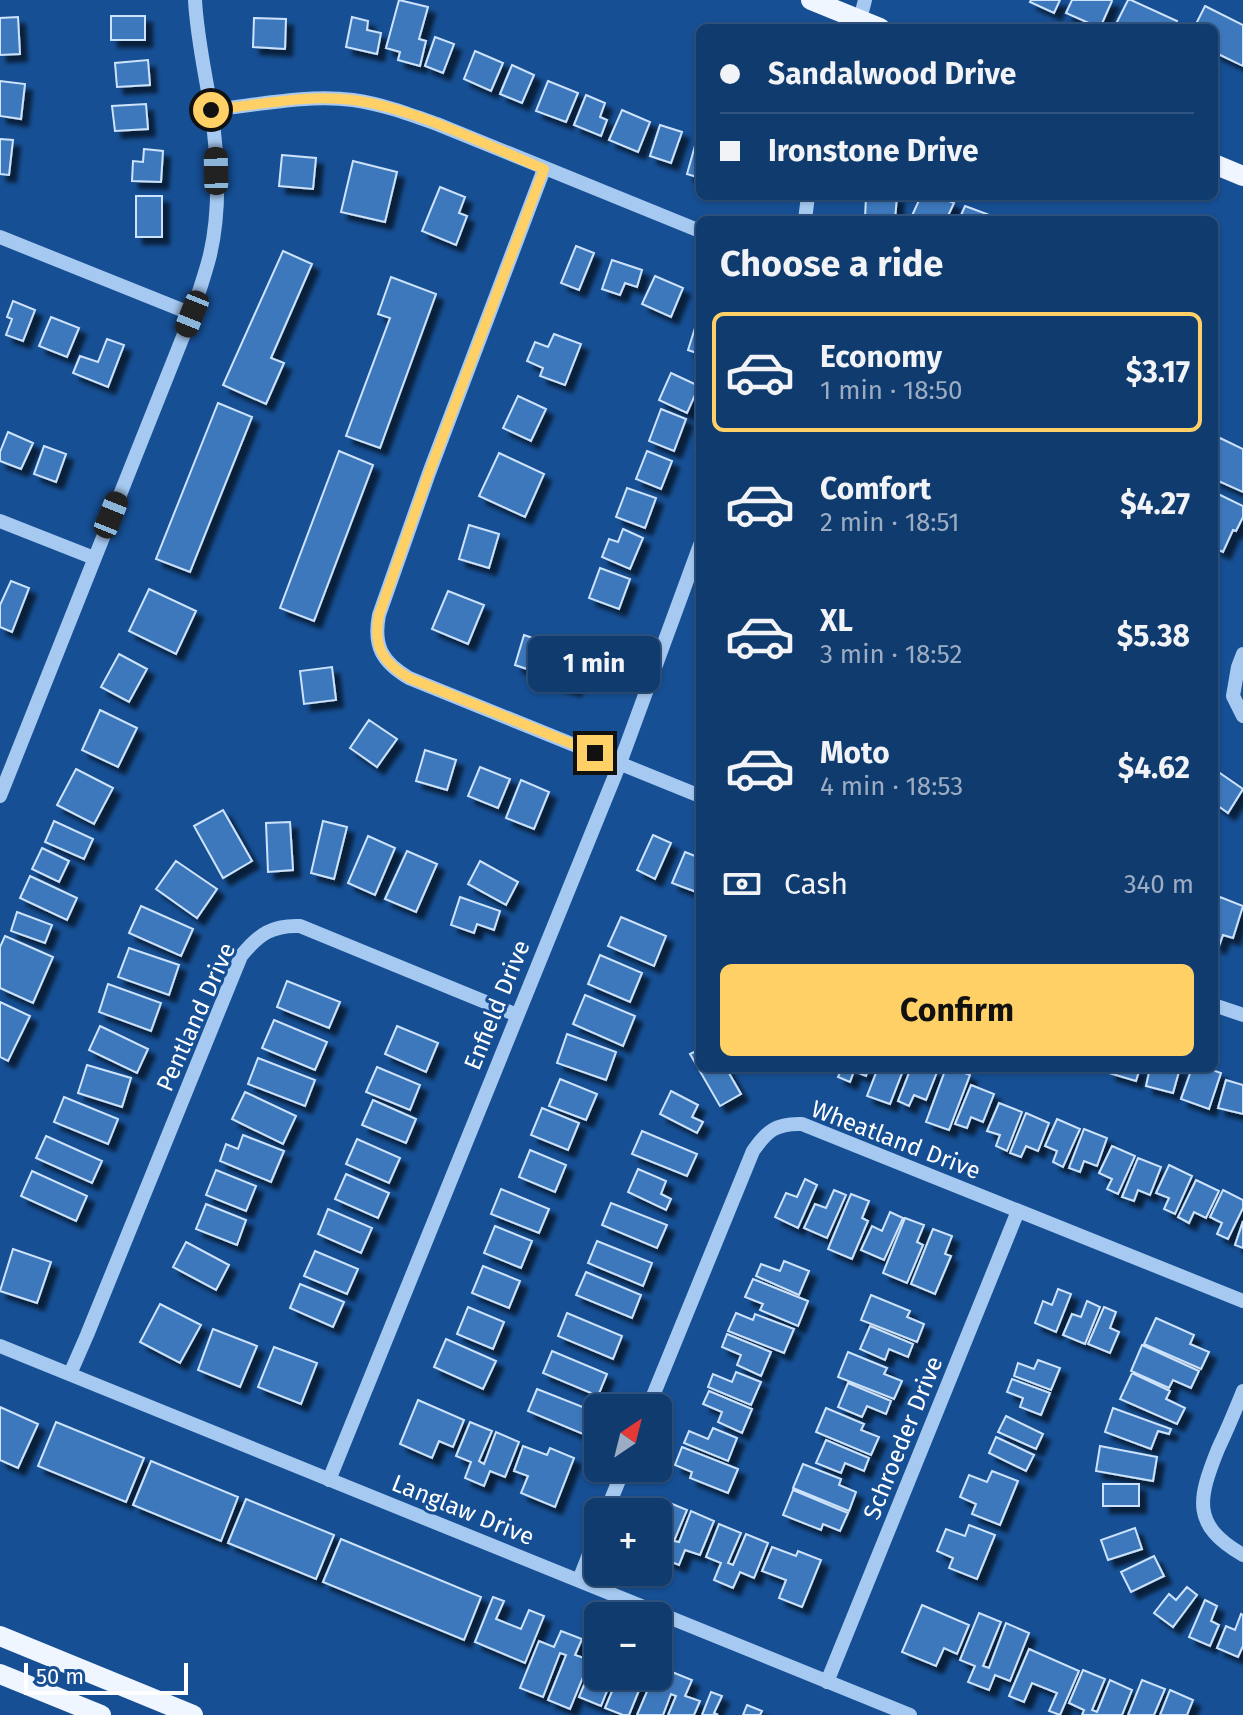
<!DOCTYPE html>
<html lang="en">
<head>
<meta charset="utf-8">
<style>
  :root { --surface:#103b6f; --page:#1e4677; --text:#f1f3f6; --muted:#9cadc3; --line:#305582; --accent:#ffd066 }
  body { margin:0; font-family:"Fira Sans",sans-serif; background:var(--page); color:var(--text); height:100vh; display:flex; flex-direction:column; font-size:30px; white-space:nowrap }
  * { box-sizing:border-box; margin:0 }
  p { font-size:26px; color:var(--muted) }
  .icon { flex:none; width:44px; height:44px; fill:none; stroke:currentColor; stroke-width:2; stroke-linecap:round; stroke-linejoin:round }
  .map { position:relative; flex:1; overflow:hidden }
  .sheet { position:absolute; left:696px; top:216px; width:522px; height:856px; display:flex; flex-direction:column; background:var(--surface); border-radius:12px; box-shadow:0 2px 6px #0004,0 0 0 2px var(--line) }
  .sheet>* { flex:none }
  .top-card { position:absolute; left:696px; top:24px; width:522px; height:176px; border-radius:12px; box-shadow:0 2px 6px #0004,0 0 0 2px var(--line); display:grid; align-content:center; height:176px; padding:0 24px; background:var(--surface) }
  .needle { width:52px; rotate:35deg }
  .tools { position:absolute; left:584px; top:1394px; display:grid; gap:16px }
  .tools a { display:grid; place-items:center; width:88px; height:88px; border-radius:12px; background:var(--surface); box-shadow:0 2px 6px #0004,0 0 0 2px var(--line); font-size:40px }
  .scale { position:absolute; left:24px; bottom:20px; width:164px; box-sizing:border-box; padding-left:8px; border:4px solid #fff; border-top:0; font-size:22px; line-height:28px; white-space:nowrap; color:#fff; -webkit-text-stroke:6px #164f94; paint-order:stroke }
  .end { position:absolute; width:36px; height:36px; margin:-18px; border:10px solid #ffd066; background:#111; box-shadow:0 0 0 4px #111 }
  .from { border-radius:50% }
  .bubble { position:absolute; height:56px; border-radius:12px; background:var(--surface); box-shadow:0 2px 6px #0004,0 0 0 2px var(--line); font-size:26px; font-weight:700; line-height:56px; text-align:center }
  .car { position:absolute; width:24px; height:48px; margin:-24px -12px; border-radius:10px; box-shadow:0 0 6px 2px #0007; background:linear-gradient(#222 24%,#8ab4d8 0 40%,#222 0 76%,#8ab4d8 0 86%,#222 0) }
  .top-card b { display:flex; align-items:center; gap:28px; height:76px; font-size:30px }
  .top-card b+b { border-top:2px solid var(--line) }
  .top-card i { width:20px; height:20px; background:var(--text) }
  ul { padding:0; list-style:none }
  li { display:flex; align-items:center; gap:24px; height:120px; margin:0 16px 12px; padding:0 8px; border:4px solid transparent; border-radius:12px }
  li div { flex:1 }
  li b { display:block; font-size:30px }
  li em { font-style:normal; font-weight:700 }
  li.active { border-color:var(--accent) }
  li>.icon { width:72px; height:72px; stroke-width:1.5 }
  h2 { padding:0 24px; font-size:36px; line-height:96px }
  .pay { display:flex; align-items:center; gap:20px; height:88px; padding:0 24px; font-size:30px }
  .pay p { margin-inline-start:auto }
  .cta { display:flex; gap:16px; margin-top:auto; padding:16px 24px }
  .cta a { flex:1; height:92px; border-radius:12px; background:var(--accent); color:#111; font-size:32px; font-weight:700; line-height:92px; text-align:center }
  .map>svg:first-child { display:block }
  .building { fill:#3e78bc; stroke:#cde3fc; stroke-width:2; filter:url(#shadow) }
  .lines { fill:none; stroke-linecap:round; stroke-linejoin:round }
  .minor { stroke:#a6c9f1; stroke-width:14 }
  .major { stroke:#f0f6ff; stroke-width:20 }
  .route { stroke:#ffd066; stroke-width:10 }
  .labels { text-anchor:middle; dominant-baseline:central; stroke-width:6; stroke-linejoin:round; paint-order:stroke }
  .street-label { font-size:24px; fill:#fff; stroke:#164f94 }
</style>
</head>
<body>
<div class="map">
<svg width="1243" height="1715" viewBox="0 0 1243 1715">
  <defs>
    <filter id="shadow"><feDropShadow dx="7" dy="7" stdDeviation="2" flood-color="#0009"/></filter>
  </defs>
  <rect width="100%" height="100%" fill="#164f94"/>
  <path class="building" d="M399,0l29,7 -9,32 7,2 -6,25 -22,-6 2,-8 -14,-4z
    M1031,0h29l-6,13 -24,-11z
    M1072,0h39l1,1 -12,27 -34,-15z
    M1128,0h3l46,21 -3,7h-50l-8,-4z
    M1205,6l38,19v41l-29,-14v-24h-20z
    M111,16h34v24h-34z
    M18,17l2,37 -20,1v-37z
    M352,17l16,4 -1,9 14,3 -4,21 -31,-7z
    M254,18l32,1 -1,30 -32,-2z
    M435,37l19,7 -11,29 -18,-7z
    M475,51l28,12 -12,28 -27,-12z
    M148,60l2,25 -33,2 -2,-24z
    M512,65l22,10 -12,28 -22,-9z
    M0,81l25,3 -4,35 -21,-3z
    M548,81l30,12 -12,29 -30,-11z
    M586,95l19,8 -5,14 7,3 -6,16 -27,-11z
    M146,104l2,25 -33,2 -3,-25z
    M622,110l28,12 -12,30 -29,-12z
    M660,125l22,7 -11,31 -21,-7z
    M0,139l13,1 -4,35 -9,-1z
    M696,142l4,1v35l-13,-4z
    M144,149l19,2 -2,31 -29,-1 1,-20 10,1z
    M282,155l34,3 -3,31 -34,-3z
    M353,161l44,11 -12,50 -44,-10z
    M440,187l25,10 -6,16 8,3 -11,29 -34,-14z
    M136,196h26v41h-26z
    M866,196h31l-2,24 -30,-1z
    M921,196h16l17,7 -8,17h-36z
    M965,206l30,11 -1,3h-35z
    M576,246l18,7 -15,37 -18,-7z
    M283,251l29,13 -41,94 13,5 -18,41 -43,-19z
    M612,260l30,10 -5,17 -12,-4 -5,12 -18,-6z
    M655,276l28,12 -12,29 -29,-13z
    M391,277l45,17 -56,154 -34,-12 44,-118 -12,-4z
    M13,301l22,9 -12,31 -17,-6 6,-16 -5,-2z
    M700,312v42l-12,-4z
    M51,317l28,11 -12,29 -28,-11z
    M554,334l27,10 -16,41 -25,-9 3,-8 -16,-7 8,-19 13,5z
    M107,339l17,6 -16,42 -35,-14 7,-17 18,6z
    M671,373l28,13 -12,27 -28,-13z
    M518,396l28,13 -15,32 -28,-13z
    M218,403l34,14 -62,155 -34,-13z
    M661,409l25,10 -12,32 -25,-10z
    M8,432l25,11 -12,26 -21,-8v-9z
    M1220,438l23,11v43l-29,-13v-29z
    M44,446l22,8 -10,28 -22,-8z
    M339,451l34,14 -59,156 -34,-13z
    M647,451l25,10 -11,28 -25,-10z
    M499,453l45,21 -19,43 -46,-21z
    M627,488l29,10 -11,30 -29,-11z
    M1214,492l29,14v11l-7,14 -3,-1 -10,22 -9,-4z
    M469,525l30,9 -10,34 -30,-9z
    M623,529l20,9 -13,31 -28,-12 7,-18 9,3z
    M600,568l30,11 -11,30 -30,-11z
    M11,581l18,7 -17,44 -12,-5v-22z
    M149,589l47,22 -20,43 -47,-23z
    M448,591l36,14 -16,39 -36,-15z
    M524,635l18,6 -3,8 16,5 -7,22 -33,-11z
    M570,641l34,11 -9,28 -16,-5 -5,14 -17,-5z
    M119,654l28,15 -18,33 -28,-15z
    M332,667l4,33 -32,4 -4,-33z
    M100,710l37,18 -19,39 -36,-17z
    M369,720l28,19 -20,28 -27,-19z
    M425,750l31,10 -9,30 -31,-9z
    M480,767l30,12 -12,29 -30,-12z
    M76,769l37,19 -19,36 -37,-19z
    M1214,769l29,20 -15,24 -14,-10z
    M521,780l28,12 -15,37 -28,-11z
    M223,810l29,51 -29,17 -29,-52z
    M54,821l39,18 -9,20 -39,-17z
    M323,821l24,6 -13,52 -23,-6z
    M290,822l3,48 -25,2 -2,-49z
    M653,835l18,8 -16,36 -18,-9z
    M368,836l27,12 -20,47 -27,-12z
    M42,848l27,13 -10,21 -27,-13z
    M407,851l30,13 -21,48 -31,-13z
    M685,852l15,6 -1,35 -27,-10z
    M176,861l41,28 -20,29 -41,-29z
    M480,861l38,21 -12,23 -38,-21z
    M30,876l47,22 -10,22 -47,-22z
    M460,897l40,14 -6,19 -17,-6 -3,9 -23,-8z
    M1220,897l23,9 -10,32 -10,-3 -4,11 -5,-1v-30z
    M141,906l52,23 -12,27 -52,-23z
    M17,912l35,13 -7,18 -34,-12z
    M621,917l45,19 -12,30 -46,-20z
    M5,936l48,21 -20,46 -33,-15v-41z
    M129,948l50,17 -10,30 -51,-18z
    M600,955l42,18 -12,29 -42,-18z
    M287,981l53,21 -11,26 -52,-21z
    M108,984l53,19 -10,28 -52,-19z
    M585,995l50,21 -12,30 -50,-22z
    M0,1002l30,14 -22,45 -8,-4z
    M274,1020l53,22 -12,28 -53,-22z
    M100,1026l48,23 -11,24 -48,-23z
    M397,1026l41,17 -12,29 -41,-18z
    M567,1034l49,18 -10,28 -49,-17z
    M700,1049v19h26l15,26 -21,12 -30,-52z
    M258,1058l57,22 -10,26 -57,-22z
    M87,1065l44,13 -9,29 -44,-14z
    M377,1067l43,18 -10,25 -44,-18z
    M842,1068h27l-3,8 -12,-5 -4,11 -12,-5z
    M878,1068h26l-14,36 -23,-8z
    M911,1068h17l9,4 -11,28 -12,-5 -5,11 -11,-5z
    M946,1068h6l18,7 -21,55 -23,-8z
    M1110,1068h30l-4,13 -27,-8z
    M1150,1068h30l-7,25 -27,-7z
    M1192,1068h15l14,5 -12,36 -28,-10z
    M560,1079l37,15 -11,26 -37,-14z
    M1226,1080l17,5v29l-25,-6z
    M971,1085l23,9 -11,28 -12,-5 -4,11 -12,-4z
    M671,1091l27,14 -6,12 11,5 -6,11 -37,-19z
    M245,1092l51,24 -13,28 -51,-25z
    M64,1097l54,22 -10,25 -54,-22z
    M373,1100l43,19 -10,24 -44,-18z
    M999,1103l23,9 -15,39 -11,-5 4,-11 -13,-4z
    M542,1108l37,15 -11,27 -37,-15z
    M1026,1113l23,10 -11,28 -12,-5 -5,11 -11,-4z
    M1057,1119l23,10 -17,38 -10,-5 4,-11 -12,-5z
    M1084,1129l23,9 -10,28 -13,-5 -4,11 -11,-4z
    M642,1131l55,23 -10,22 -55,-22z
    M243,1135l41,16 -13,31 -51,-21 6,-17 12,5z
    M46,1136l56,25 -10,22 -56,-25z
    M357,1139l43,19 -11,25 -43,-19z
    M1112,1146l23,10 -17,38 -11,-5 5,-10 -13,-6z
    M530,1150l36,15 -11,27 -36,-15z
    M1138,1158l23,9 -11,28 -12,-5 -4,11 -12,-4z
    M1169,1165l23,11 -17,38 -11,-5 5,-11 -13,-5z
    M638,1169l28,12 -5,13 10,5 -5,11 -38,-18z
    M216,1170l40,16 -10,25 -40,-16z
    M32,1171l55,25 -11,25 -55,-25z
    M346,1174l43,19 -11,25 -43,-19z
    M805,1179l12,6 -19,43 -23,-11 11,-24 11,4z
    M1196,1180l23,11 -13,27 -12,-6 -5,11 -11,-6z
    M501,1189l48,20 -10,24 -48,-19z
    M834,1190l12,5 -19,43 -23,-10 11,-24 11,4z
    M1223,1190l20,10v8l-15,31 -11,-5 5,-11 -12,-6z
    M851,1194l18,7 -7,17 6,3 -16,38 -24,-10z
    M611,1203l56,22 -10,23 -55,-23z
    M206,1204l40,16 -9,25 -41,-16z
    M328,1209l44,19 -11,25 -43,-19z
    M890,1212l13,6 -19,42 -23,-10 11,-24 10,5z
    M905,1218l19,7 -7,17 6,3 -16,38 -24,-10z
    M1243,1221v27l-8,-3z
    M495,1226l37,15 -11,27 -37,-15z
    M933,1229l19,7 -7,18 6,2 -16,38 -24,-10z
    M597,1241l55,22 -9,23 -55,-23z
    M186,1242l43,23 -13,25 -43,-23z
    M13,1249l38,13 -14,41 -37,-12z
    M315,1251l43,18 -11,25 -43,-18z
    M784,1261l25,10 -10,24 -43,-19 5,-12 19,7z
    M483,1266l37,15 -11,27 -37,-15z
    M586,1272l55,23 -9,23 -56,-23z
    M753,1279l55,22 -10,25 -38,-16 3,-6 -18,-7z
    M300,1284l44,18 -11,25 -43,-19z
    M1058,1289l13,5 -15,38 -21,-9 8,-22 9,4z
    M871,1295l39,16 -3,6 17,7 -7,18 -56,-22z
    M1087,1301l13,6 -15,37 -22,-9 9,-21 9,3z
    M160,1304l41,21 -21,38 -40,-21z
    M468,1307l36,15 -11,27 -36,-15z
    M1104,1307l12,5 -6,16 9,4 -9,21 -22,-9z
    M567,1313l55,23 -9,23 -55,-23z
    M736,1313l17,7 2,-6 39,15 -10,24 -56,-22z
    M1156,1318l38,17 -4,9 19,8 -8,17 -57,-25z
    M870,1326l43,18 -5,13 -19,-8 -4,11 -25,-11z
    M213,1329l44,17 -17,41 -42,-17z
    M727,1334l44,18 -10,24 -24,-11 4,-10 -19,-8z
    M446,1339l50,22 -13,28 -49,-22z
    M1142,1345l57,26 -8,17 -18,-8 -4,8 -38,-17z
    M274,1347l43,16 -16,41 -43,-17z
    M552,1351l55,23 -9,22 -55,-23z
    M848,1352l39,16 -3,6 18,7 -8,18 -56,-22z
    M1038,1360l22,8 -9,22 -37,-14 4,-13 16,6z
    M736,1372l25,10 -10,23 -43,-18 5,-13 19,8z
    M1132,1373l38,18 -4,8 19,9 -8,16 -57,-25z
    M1012,1379l38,14 -9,22 -21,-8 3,-9 -16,-6z
    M848,1383l43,18 -5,13 -19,-8 -5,11 -24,-10z
    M537,1389l56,22 -10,23 -55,-23z
    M709,1391l43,18 -10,24 -24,-11 4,-10 -19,-8z
    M418,1400l46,20 -11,27 -14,-6 -7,17 -32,-14z
    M0,1407l38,17 -20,44 -18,-8z
    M826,1408l38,16 -3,6 18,7 -8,18 -55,-23z
    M1113,1408l58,21 -2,5 -11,-3 -7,18 -46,-17z
    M1006,1416l37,18 -7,15 -38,-17z
    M56,1422l88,36 -18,44 -88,-36z
    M470,1422l22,9 -13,30 5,3 12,-32 23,10 -14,35 -15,-6 -6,15 -19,-8 6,-16 -15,-6z
    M713,1428l24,10 -9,23 -44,-18 5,-12 19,8z
    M996,1437l38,18 -8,16 -37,-18z
    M826,1440l43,18 -5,13 -19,-8 -4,10 -25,-10z
    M523,1446l24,9 3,-7 24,10 -19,49 -34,-14 7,-17 -14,-5z
    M1100,1446l57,11 -4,24 -57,-10z
    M682,1447l56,22 -10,24 -38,-15 2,-6 -17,-7z
    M151,1461l87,36 -17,44 -88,-36z
    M803,1464l38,15 -2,6 17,7 -7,19 -56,-23z
    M992,1471l26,10 -18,44 -28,-11 4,-10 -16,-7 9,-22 18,7z
    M1103,1484h36v22h-36z
    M793,1490l55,23 -8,18 -17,-7 -2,6 -38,-15z
    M246,1499l88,36 -18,44 -88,-36z
    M665,1501l22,9 -13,31 5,1 12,-31 23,10 -14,34 -15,-5 -6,15 -20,-8 7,-16 -8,-4v-19z
    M719,1524l22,9 -13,30 5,2 13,-31 22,9 -14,35 -14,-6 -7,16 -19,-8 7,-17 -15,-6z
    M969,1525l26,10 -18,44 -28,-11 4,-10 -16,-7 9,-22 19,7z
    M1135,1528l7,21 -34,11 -7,-20z
    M341,1539l140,58 -17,43 -141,-58z
    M772,1547l24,9 2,-5 23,9 -19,47 -23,-9 7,-18 -24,-9z
    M1154,1556l10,20 -33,16 -10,-20z
    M1187,1587l10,8 -24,32 -19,-14 15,-19 7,6z
    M493,1597l11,4 -8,18 25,10 8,-19 15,6 -19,47 -50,-21z
    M1205,1600l12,6 -6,15 8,4 -9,21 -21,-9z
    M922,1605l47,20 -12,29 -13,-6 -8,18 -34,-14z
    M979,1613l22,9 -18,44 6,2 17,-45 23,10 -19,48 -15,-6 -6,15 -21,-8 7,-16 -15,-6z
    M1241,1614l2,1v31l-5,11 -21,-9 9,-22 9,4z
    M561,1631l21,8 -7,16 15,5 -20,49 -22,-9 18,-45 -6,-2 -17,44 -23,-9 19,-47 15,6z
    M1029,1649l50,22 -19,44 -11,-4 8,-18 -25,-10 -8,19 -15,-6z
    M593,1664l5,2v10h15l-12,30 -22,-9z
    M1083,1670l22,9 -13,31 5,2 13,-32 22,10 -10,25h-40l2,-5 -15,-7z
    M672,1672l20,8 -7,16 15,5 -6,14h-26l8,-19 -5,-2 -8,21h-26l14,-33 14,7z
    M615,1676h13l14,7 -13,32h-6l-18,-7 13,-31z
    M1142,1680l23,9 -11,26h-26z
    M1170,1690l23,10 -6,15h-27z
    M711,1692l11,4 -8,17 4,2h-16z
    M747,1705l15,6 -2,4h-17z"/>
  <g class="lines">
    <path class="minor" d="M858,27l7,-27
      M211,110c47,-5 96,-16 142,-10 29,4 56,14 84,24l263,107
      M544,169l-115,304 -50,142c-6,31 3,47 30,63l291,118
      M805,220l3,-24
      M0,237l192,77
      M0,521l94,37
      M1243,654l-5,13 -5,29 10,20
      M0,796l192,-482c6,-20 13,-39 18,-59 11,-47 8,-99 1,-146 -6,-37 -14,-72 -16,-109
      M1214,1005l29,10
      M0,1346l910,369
      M70,1374l17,-39 154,-379c18,-22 31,-31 59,-30l217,89
      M1243,1391c-8,20 -16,39 -25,58 -20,50 -27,76 25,106
      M648,1408l105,-257c14,-20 23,-28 49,-27l441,177
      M329,1480l291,-717 80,-218
      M606,1512l18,-44
      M579,1580l19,-49
      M827,1682l191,-471"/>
    <path class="major" d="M811,0l69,28
      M1214,164l29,12
      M0,1636l193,79
      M0,1674l101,41"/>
  </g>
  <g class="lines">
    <path class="route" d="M211,110c47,-5 95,-16 142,-10 61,8 133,45 191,69l-115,304 -50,142c-6,31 3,47 30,63l186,75"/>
  </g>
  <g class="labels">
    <g class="street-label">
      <text transform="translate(497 1005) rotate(-68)">Enfield Drive</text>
      <text transform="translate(196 1017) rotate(-66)">Pentland Drive</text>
      <text transform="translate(896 1140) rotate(21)">Wheatland Drive</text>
      <text transform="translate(903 1438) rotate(-68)">Schroeder Drive</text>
      <text transform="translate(463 1510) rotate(22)">Langlaw Drive</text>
    </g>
  </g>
</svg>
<div class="tools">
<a><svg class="needle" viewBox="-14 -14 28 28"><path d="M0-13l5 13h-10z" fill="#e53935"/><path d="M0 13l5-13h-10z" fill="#9cadc3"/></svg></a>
<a>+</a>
<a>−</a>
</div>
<div class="scale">50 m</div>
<i class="end from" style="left:211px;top:110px"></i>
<i class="end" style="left:595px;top:753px"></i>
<div class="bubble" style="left:528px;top:636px;width:132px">1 min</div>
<i class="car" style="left:216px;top:171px;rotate:359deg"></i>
<i class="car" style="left:192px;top:314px;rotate:202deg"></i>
<i class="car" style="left:111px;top:515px;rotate:22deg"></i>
<div class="top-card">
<b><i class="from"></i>Sandalwood Drive</b>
<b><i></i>Ironstone Drive</b>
</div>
<section class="sheet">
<h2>Choose a ride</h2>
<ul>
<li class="active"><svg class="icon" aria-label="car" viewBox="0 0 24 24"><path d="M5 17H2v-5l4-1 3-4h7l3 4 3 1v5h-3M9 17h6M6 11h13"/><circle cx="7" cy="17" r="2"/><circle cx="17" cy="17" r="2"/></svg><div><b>Economy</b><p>1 min · 18:50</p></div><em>$3.17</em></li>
<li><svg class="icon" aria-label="car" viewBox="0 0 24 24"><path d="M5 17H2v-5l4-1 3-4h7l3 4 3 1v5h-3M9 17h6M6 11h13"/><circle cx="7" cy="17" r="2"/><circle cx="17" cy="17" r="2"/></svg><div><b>Comfort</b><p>2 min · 18:51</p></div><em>$4.27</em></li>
<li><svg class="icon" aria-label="car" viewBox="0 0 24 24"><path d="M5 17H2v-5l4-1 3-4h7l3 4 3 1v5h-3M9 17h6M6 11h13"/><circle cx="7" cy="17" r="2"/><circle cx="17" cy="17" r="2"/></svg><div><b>XL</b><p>3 min · 18:52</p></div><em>$5.38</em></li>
<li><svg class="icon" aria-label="car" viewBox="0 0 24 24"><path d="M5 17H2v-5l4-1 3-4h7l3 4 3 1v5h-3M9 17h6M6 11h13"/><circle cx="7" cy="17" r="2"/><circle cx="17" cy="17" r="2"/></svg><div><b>Moto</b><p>4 min · 18:53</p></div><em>$4.62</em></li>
</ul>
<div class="pay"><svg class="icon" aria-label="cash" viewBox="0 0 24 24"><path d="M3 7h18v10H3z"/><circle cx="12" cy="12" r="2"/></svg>Cash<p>340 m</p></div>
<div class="cta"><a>Confirm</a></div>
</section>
</div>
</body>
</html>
